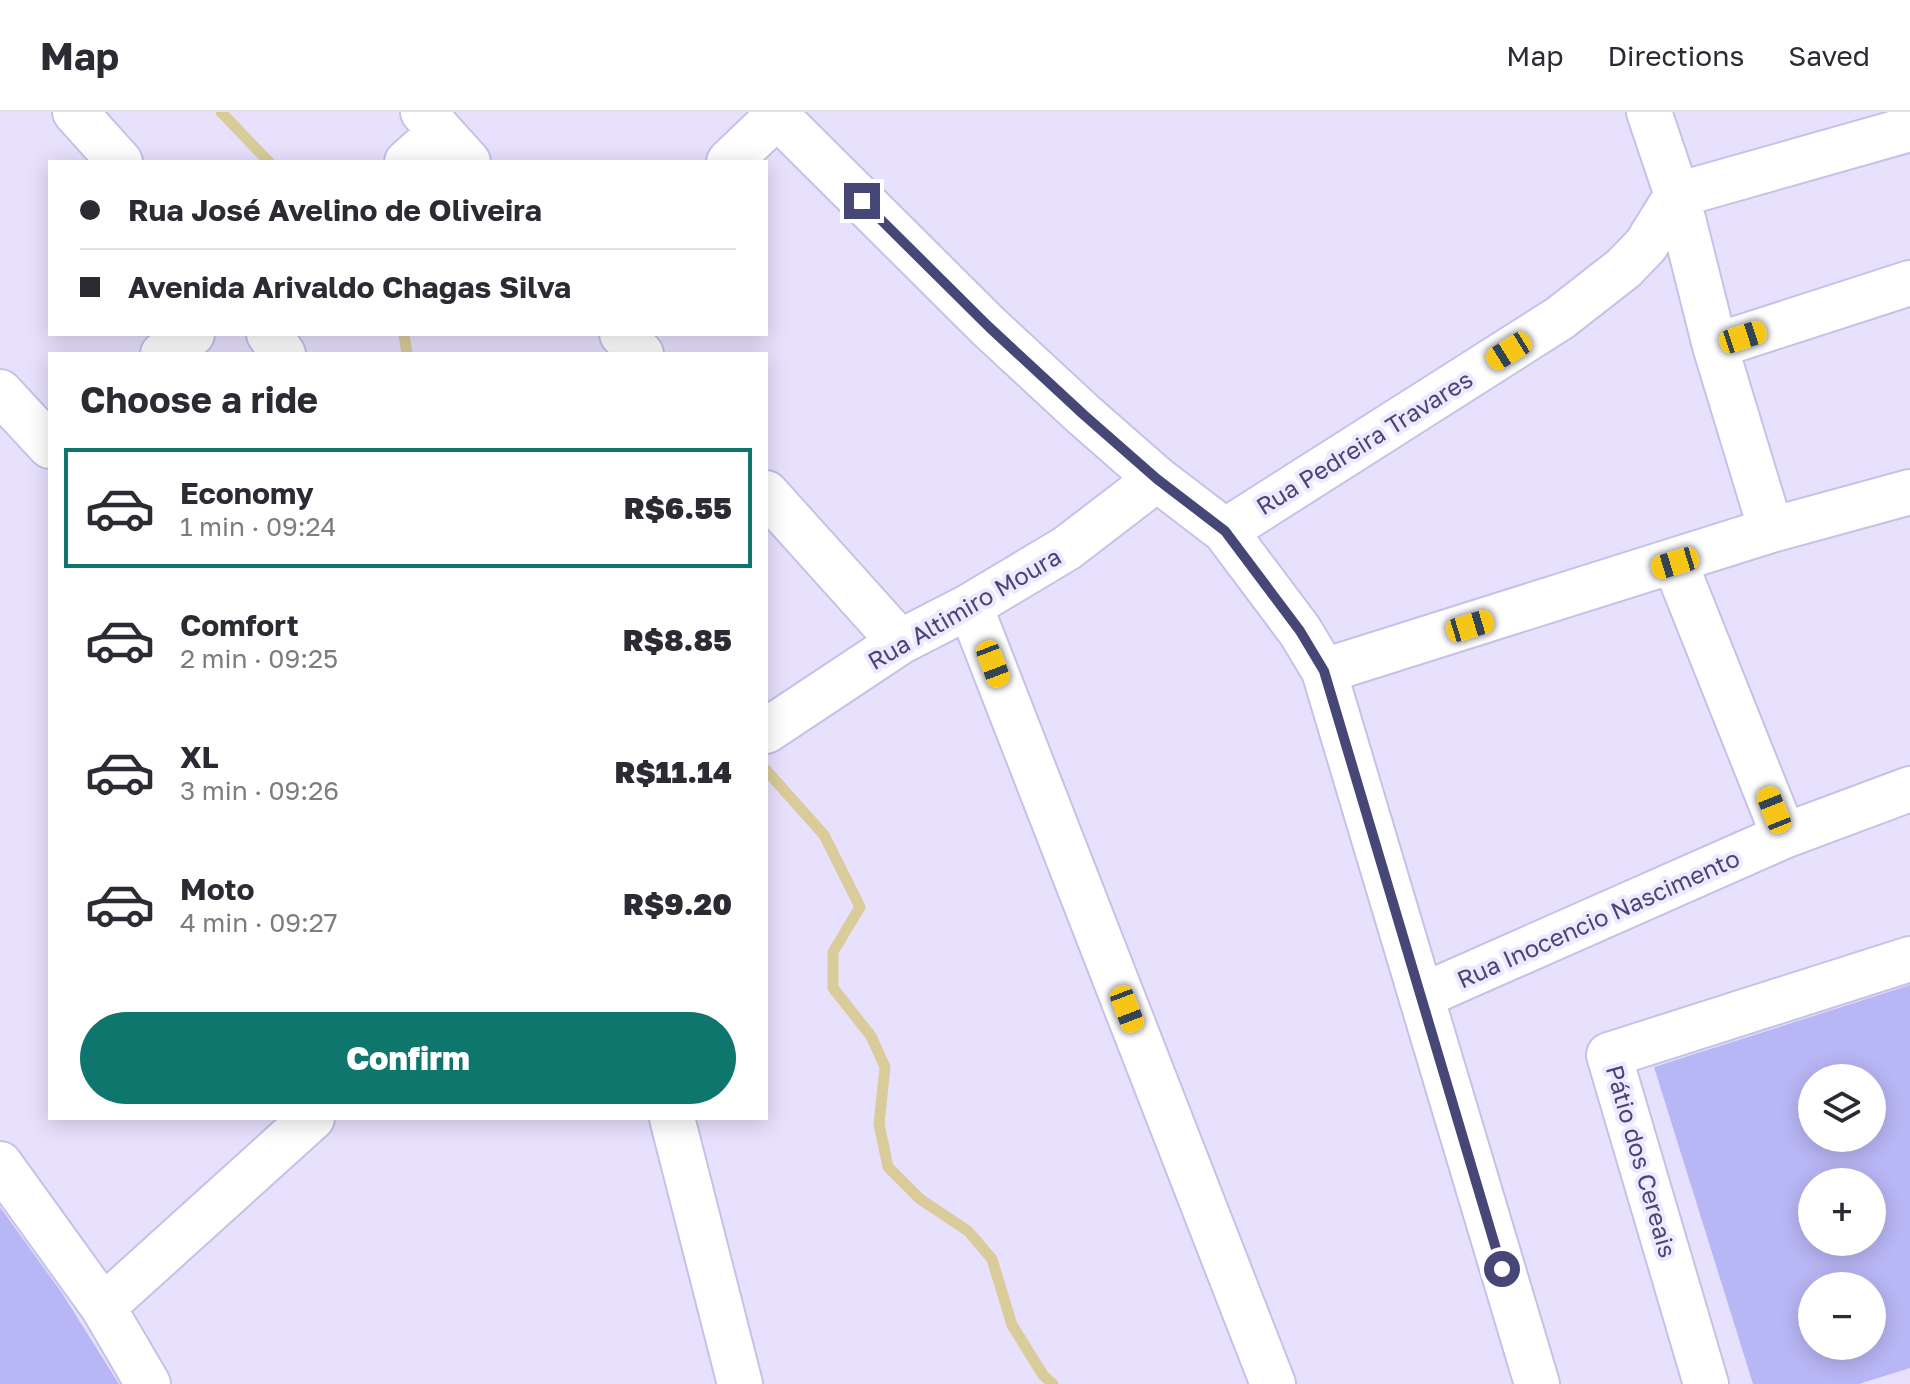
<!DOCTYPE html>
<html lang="en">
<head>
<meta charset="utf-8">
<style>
  :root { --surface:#fff; --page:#f2f2f3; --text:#2b2b33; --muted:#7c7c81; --line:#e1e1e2; --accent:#0f766e }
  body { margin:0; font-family:"Golos Text",sans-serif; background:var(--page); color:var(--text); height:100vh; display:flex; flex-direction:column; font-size:30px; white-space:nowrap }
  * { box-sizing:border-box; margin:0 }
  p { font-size:26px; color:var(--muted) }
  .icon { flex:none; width:44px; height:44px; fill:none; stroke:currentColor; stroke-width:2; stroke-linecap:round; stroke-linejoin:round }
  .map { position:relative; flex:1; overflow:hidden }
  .drawer { position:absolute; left:48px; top:240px; width:720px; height:768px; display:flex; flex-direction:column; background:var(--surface); border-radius:0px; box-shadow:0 4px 20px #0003 }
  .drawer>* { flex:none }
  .guide { position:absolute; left:48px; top:48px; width:720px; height:176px; border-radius:0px; box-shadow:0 4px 20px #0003; display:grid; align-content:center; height:176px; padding:0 32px; background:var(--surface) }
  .fabs { position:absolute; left:1798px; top:952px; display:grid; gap:16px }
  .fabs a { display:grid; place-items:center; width:88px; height:88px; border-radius:50%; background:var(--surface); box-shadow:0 4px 20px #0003; font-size:40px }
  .end { position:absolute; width:36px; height:36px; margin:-18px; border:10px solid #464776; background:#fff; box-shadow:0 0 0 4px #fff }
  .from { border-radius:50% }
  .car { position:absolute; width:24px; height:48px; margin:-24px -12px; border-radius:10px; box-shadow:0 0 6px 2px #0007; background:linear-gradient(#f5c518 24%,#345 0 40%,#f5c518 0 76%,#345 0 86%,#f5c518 0) }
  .guide b { display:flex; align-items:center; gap:28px; height:76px; font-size:30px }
  .guide b+b { border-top:2px solid var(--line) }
  .guide i { width:20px; height:20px; background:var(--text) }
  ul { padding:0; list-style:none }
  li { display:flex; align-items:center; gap:24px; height:120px; margin:0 16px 12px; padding:0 16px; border:4px solid transparent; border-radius:0px }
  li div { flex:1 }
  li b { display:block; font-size:30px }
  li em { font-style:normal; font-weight:800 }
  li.on { border-color:var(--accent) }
  li>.icon { width:72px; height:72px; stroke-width:1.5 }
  h2 { padding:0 32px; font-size:36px; line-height:96px }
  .primary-button { display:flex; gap:16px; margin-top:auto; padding:16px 32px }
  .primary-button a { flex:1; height:92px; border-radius:48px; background:var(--accent); color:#fff; font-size:32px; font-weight:800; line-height:92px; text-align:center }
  header { display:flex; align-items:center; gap:48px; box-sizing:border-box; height:112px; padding:0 40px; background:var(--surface); border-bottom:2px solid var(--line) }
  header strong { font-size:38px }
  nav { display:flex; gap:44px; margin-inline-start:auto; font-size:28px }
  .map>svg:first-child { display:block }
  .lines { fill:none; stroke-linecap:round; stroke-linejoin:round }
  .stream { stroke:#dacc9a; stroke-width:11 }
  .building { fill:#b8b7f5; fill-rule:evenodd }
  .minor-casing { stroke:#c6c1e7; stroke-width:48 }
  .minor { stroke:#fff; stroke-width:44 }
  .route { stroke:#464776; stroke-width:10 }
  .labels { text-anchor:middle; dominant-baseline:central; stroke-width:8; stroke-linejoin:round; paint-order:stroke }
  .street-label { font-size:24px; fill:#464776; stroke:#eee9ff }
</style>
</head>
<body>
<header>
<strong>Map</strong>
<nav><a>Map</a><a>Directions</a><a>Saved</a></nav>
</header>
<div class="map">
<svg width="1910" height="1272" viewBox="0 0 1910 1272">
  <rect width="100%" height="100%" fill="#e8e1fe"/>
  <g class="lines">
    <path class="stream" d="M221,0l48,50
      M404,222l3,20
      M766,658l58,65 36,72 -27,45v36l38,48 14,31 -6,57 9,43 32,32 48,32 24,28 20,66 31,50 10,9"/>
  </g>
  <path class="building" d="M1910,873v383l-51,16h-106l-99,-317zM1812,966h60v60h-60zM1812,1070h60v60h-60zM1812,1174h60v60h-60z
    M0,1095l62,86 57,91h-119z"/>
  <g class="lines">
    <defs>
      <path id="minor" d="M75,0l45,50
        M423,0l45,50
        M773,0l216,215 95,88 73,64 68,52 75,100 24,40 213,713
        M1649,0l28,83 38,151 56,184
        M407,50l34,-30
        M729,50l48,-46
        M269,222l14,20
        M622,222l19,20
        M1715,234l195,-63
        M163,242l29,-20
        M0,280l50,54
        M766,381l134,149
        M1225,419l335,-213 64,-50 22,-23 31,-50 233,-66
        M1675,451l109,273
        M970,494l303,778
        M1324,559l447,-141 139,-38
        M766,619l134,-89 70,-36 97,-58 90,-69
        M1422,884l362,-160 126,-47
        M672,1006l68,266
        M0,1052l103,143 45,77
        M103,1195l209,-189
        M1706,1272l-97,-329 301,-96"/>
    </defs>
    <use href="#minor" class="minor-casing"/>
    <use href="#minor" class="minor"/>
  </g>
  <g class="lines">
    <path class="route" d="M862,89l127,126 95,88 73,64 68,52 75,100 24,40 178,598"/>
  </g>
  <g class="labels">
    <g class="street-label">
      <text transform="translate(1364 330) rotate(-32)">Rua Pedreira Travares</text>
      <text transform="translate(964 496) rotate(-30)">Rua Altimiro Moura</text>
      <text transform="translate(1598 806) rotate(-24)">Rua Inocencio Nascimento</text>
      <text transform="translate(1642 1049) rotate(74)">Pátio dos Cereais</text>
    </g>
  </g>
</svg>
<div class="fabs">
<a><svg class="icon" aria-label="layers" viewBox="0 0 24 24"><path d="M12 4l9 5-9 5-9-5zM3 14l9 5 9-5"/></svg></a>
<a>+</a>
<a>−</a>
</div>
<i class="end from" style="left:1502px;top:1157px"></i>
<i class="end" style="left:862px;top:89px"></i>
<i class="car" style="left:1743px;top:225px;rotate:72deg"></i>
<i class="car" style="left:1509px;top:239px;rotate:238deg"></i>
<i class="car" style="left:1675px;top:451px;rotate:253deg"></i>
<i class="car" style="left:1470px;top:514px;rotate:73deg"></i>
<i class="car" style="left:993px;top:552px;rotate:159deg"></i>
<i class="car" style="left:1774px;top:698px;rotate:338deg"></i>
<i class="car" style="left:1127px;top:897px;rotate:159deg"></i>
<div class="guide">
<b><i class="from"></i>Rua José Avelino de Oliveira</b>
<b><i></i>Avenida Arivaldo Chagas Silva</b>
</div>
<section class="drawer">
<h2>Choose a ride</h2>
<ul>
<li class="on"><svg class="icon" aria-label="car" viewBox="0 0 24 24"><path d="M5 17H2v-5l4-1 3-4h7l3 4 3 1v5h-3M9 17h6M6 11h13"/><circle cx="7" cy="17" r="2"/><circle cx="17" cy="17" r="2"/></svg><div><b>Economy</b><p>1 min · 09:24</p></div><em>R$6.55</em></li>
<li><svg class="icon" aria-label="car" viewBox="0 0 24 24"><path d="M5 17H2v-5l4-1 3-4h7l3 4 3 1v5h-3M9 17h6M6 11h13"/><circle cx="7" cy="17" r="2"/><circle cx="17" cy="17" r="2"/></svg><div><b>Comfort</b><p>2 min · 09:25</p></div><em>R$8.85</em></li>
<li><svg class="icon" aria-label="car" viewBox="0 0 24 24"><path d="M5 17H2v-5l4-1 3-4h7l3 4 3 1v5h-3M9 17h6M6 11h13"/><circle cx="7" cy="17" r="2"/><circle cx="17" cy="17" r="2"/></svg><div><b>XL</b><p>3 min · 09:26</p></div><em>R$11.14</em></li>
<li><svg class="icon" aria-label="car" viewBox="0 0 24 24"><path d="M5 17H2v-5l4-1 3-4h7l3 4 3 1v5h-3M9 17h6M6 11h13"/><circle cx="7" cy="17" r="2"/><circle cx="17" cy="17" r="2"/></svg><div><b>Moto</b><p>4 min · 09:27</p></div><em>R$9.20</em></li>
</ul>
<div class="primary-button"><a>Confirm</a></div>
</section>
</div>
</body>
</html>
